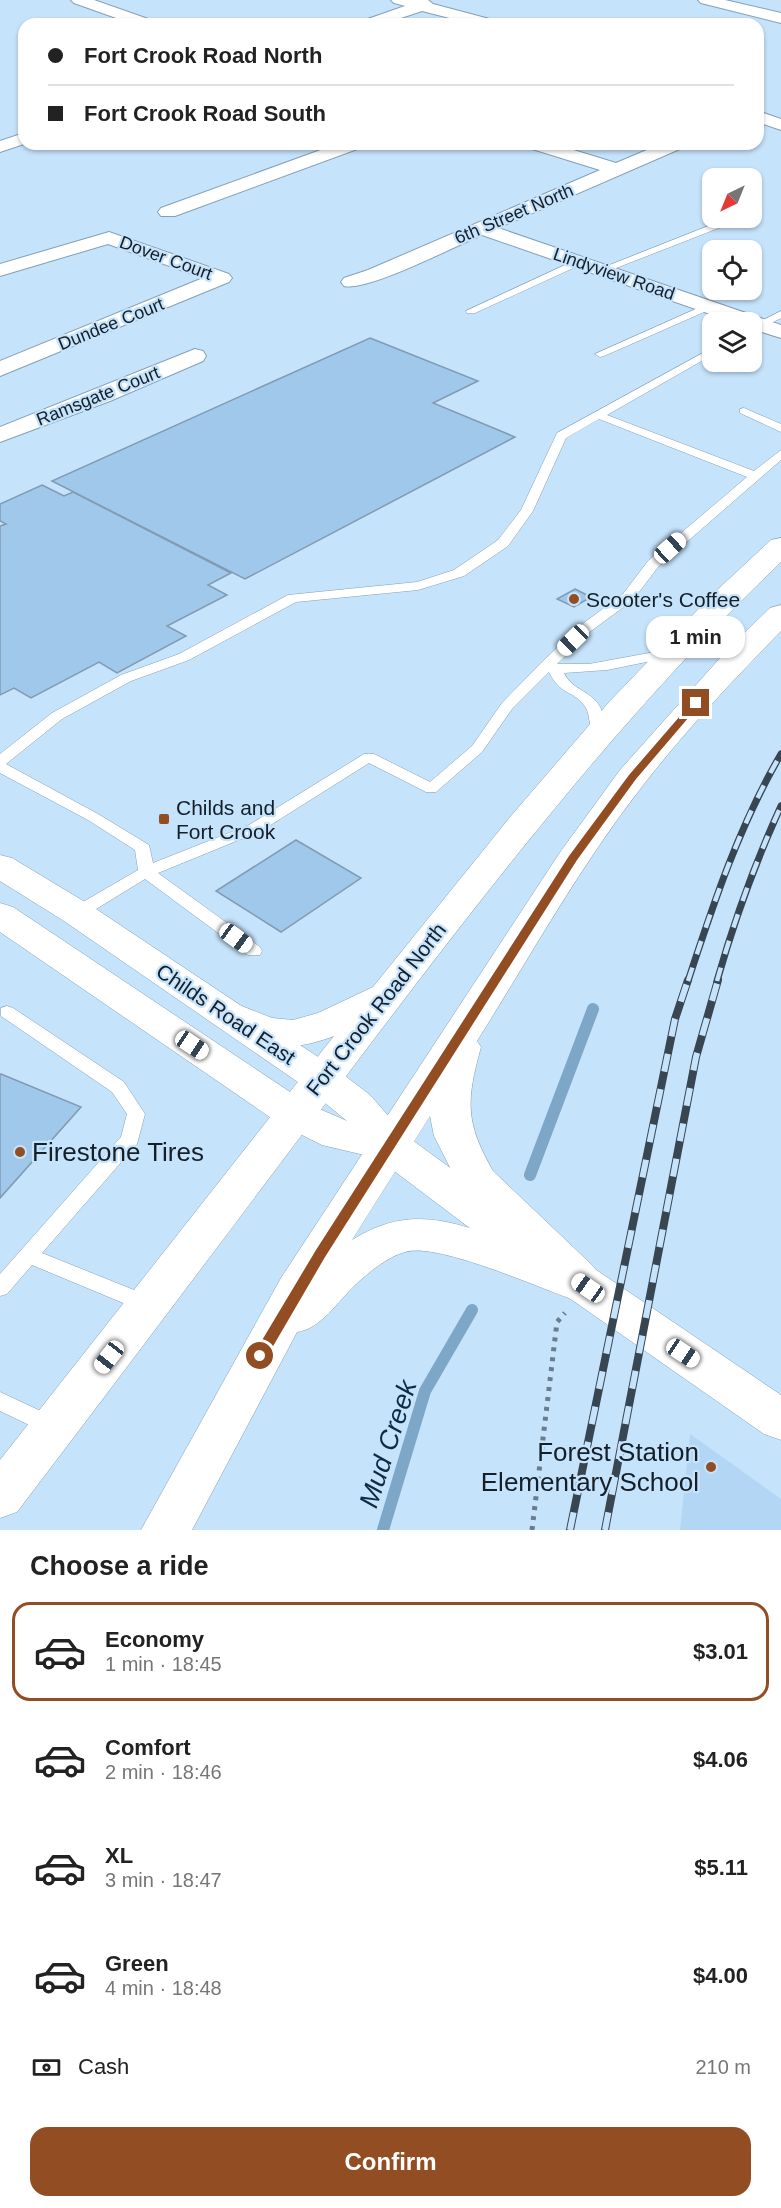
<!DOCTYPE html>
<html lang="en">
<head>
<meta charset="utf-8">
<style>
  :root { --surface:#fff; --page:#f6f6f6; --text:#222; --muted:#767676; --line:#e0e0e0; --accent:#924d22 }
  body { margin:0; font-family:Helvetica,sans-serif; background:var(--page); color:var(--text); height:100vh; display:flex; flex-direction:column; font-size:22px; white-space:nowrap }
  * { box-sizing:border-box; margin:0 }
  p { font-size:20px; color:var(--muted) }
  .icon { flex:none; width:33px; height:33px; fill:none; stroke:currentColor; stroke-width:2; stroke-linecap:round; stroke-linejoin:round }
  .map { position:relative; height:1530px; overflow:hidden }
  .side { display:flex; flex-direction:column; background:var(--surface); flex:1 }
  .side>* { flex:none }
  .hud { position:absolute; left:18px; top:18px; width:746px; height:132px; border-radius:18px; box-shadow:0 2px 4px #0004; display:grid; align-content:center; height:132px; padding:0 30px; background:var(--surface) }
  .needle { width:39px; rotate:223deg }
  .controls { position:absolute; left:702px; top:168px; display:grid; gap:12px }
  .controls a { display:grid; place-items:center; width:60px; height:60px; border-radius:12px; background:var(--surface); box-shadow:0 2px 4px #0004; font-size:30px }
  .end { position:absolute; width:27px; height:27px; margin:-14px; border:8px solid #924d22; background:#fff; box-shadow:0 0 0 3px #fff }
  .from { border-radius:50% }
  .bubble { position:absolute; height:42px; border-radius:18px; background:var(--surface); box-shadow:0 2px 4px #0004; font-size:20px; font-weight:600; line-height:42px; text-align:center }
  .car { position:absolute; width:18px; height:36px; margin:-18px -9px; border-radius:8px; box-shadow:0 0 4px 2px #0007; background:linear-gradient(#fff 24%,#345 0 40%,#fff 0 76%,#345 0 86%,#fff 0) }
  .hud b { display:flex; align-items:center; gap:21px; height:57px; font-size:22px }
  .hud b+b { border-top:2px solid var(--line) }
  .hud i { width:15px; height:15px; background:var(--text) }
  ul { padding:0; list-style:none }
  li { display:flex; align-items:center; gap:18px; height:99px; margin:0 12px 9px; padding:0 18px; border:3px solid transparent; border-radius:18px }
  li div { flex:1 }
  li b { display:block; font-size:22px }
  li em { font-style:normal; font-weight:600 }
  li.active { border-color:var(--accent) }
  li>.icon { width:54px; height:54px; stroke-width:1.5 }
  h2 { padding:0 30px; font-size:27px; line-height:72px }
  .pay { display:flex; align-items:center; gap:15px; height:66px; padding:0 30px; font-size:22px }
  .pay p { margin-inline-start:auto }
  .action { display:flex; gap:12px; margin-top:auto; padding:12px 30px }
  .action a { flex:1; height:69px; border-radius:18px; background:var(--accent); color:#fff; font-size:24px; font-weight:600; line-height:69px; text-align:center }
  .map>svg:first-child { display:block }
  .built { fill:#b3d6f4 }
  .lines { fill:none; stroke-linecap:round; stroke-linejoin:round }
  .stream { stroke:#7ea6c7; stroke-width:12 }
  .building { fill:#a0c8ea; stroke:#809bb3; stroke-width:1.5 }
  .lane-casing { stroke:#84a0b7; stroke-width:1 }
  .street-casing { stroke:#84a0b7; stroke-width:2 }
  .secondary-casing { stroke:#84a0b7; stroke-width:1 }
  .primary-casing { stroke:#84a0b7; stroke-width:1 }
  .path { stroke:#697d8e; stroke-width:5; stroke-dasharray:4 6; stroke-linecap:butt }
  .lane { fill:#fff; fill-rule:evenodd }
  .street { fill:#fff; fill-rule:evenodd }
  .secondary { fill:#fff; fill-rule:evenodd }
  .primary { fill:#fff; fill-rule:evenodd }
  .rail-far1-casing { stroke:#384652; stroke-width:7 }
  .rail-casing { stroke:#384652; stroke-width:8 }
  .rail-far1 { stroke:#c6e3fc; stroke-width:4.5; stroke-dasharray:14; stroke-linecap:butt }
  .rail { stroke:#c6e3fc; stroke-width:6; stroke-dasharray:18; stroke-linecap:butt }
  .route { fill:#924d22 }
  .poi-dot { fill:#924d22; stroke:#c6e3fc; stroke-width:2 }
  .labels { text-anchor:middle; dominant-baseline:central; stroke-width:4.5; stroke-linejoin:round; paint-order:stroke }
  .far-street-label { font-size:18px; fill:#141f28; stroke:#c6e3fc }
  .poi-label { font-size:21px; fill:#141f28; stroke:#c6e3fc; text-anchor:start }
  .street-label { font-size:21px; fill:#141f28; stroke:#c6e3fc }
  .near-poi-label { font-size:26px; fill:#141f28; stroke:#c6e3fc; text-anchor:start }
  .near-water-label { font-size:27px; font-style:italic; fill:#0c2c44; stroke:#c6e3fc }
</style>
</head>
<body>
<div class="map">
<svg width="781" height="1530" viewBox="0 0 781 1530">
  <rect width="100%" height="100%" fill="#c6e3fc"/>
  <path class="built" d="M690,1434l91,65v31h-101z"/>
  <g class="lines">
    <path class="stream" d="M530,1175l63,-166
      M383,1530l42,-139 47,-81"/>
  </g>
  <path class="building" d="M370,338l108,43 -45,22 82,34 -270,142 -193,-98z
    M42,485l22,11 9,-4 158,81 -23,12 19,10 -60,31 19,10 -69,37 -18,-11 -68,36 -17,-10 -14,7v-169l6,-2 -6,-3v-17z
    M575,589l16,8 -17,10 -17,-8z
    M296,840l65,38 -80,54 -65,-41z
    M1,1074l80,33 -81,91v-123z"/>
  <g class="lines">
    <defs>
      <path id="lane" d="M726,219l3,1v4l-123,48 -9,-2z
        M578,259l5,3 -1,2 -107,49h-8l-1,-2z
        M707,304l4,1v4l-107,47 -4,1 -5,-3z
        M781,311v7l-29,15v-7z
        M712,348v7l-105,60 147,56 27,-21v10l-123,107 -25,33 -42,31 -34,33h32l82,-15 7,4 -7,4 -64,13 -43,3c7,16 26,18 35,32 5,8 6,20 7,29l-2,3h-10c-6,-10 -3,-24 -10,-32 -13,-16 -23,-9 -35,-33l-37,37 -30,43 -46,40h-10l-57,-29 -108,68 -103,42 102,74 2,4 -2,4h-12l-103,-76 -62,38h-12l-2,-4 2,-4 67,-39 -3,-20 -47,-30 -88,-47v-19l52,-41 69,-38 58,-21 109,-59 129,-13 37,-12 44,-30 23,-30 36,-77zM599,419l148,58 -99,84 -25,33 -42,31 -40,38 -39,40 -30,43 -42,36 -56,-28h-10l-115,71 -96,38 -4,-18 -51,-31 -92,-50 56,-45 69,-38 58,-21 107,-58 122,-12 46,-14 44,-30 25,-35 33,-73z
        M744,408l37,16v8l-41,-19v-4z
        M7,1006l6,2 111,74 21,32 -8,30 -95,109 112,45 3,6 -3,6 -7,2 -7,-2 -108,-45 -25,29 -7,2v-22l121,-137 6,-23 -15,-22 -111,-76v-8z
        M0,1392l60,28 3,6 -3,6 -8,3 -8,-3 -44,-21z"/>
      <path id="street" d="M71,0h23l60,21 2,3h-23l-59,-21z
        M391,0h37l5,4 64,17 2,3h-26l-51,-13 -39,13h-23l2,-3 43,-15 -11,-3z
        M698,0h27l56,13v10l-80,-20z
        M758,111l23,8v11l-23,-8z
        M24,133v11l-24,8v-11z
        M337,144h26l-3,4 -185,68h-14l-3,-4 3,-4z
        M526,144h28l62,19 45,-19h24l-3,4 -184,80 283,97v13l-29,-9v-7h-19l-251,-87c-27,11 -115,57 -138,51l-3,-4 3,-4 24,-8 232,-100 -71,-22z
        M109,232l120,42 3,4 -3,4 -229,94v-15l203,-83 -95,-34 -108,32v-12z
        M195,349l8,2 3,5 -3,5 -93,40 -110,41v-15z"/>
      <path id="secondary" d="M0,855l12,3 78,47 246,164 34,26 34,39 105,77 272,184v45l-17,-6 -285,-199 -102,-77 -55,-13 -42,-21 -280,-192v-29l13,4 295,197 39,17 -39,-32 -244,-168 -64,-40z"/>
      <path id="primary" d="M781,538v24c-154,147 -284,315 -413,485 -117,155 -233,310 -351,465l-17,6v-58l334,-424c-13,5 -27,9 -41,10 -25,2 -80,-14 -93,-36l5,-9 14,-4 53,21 21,2 25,-7 55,-26 138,-171 99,-115 105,-109 56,-52z
        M781,605v26c-47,48 -96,100 -137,153 -63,80 -113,171 -167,257l4,6c-15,54 -16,75 12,124l101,96 3,6 7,3 6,12 -6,12 -16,5c-38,-12 -150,-64 -183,-53 -18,5 -36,20 -50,33 -17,16 -34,44 -58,47l-105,198h-51l140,-252 280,-427 59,-81 109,-122 41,-40zM430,1116l4,20 29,57 51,51c-59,-22 -103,-41 -162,-4z"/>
    </defs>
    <use href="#lane" class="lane-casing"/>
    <use href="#street" class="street-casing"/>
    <use href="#secondary" class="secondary-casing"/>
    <use href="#primary" class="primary-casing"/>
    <path class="path" d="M532,1530l25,-208 8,-9"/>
    <use href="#lane" class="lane"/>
    <use href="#street" class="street"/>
    <use href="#secondary" class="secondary"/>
    <use href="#primary" class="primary"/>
    <defs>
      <path id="rail-far1" d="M688,981c26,-79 51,-155 93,-227
        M717,981c17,-60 38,-118 64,-175"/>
      <path id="rail" d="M570,1530l105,-511 13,-39
        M605,1530l91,-473 22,-77"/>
    </defs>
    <use href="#rail-far1" class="rail-far1-casing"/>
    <use href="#rail" class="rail-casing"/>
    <use href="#rail-far1" class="rail-far1"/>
    <use href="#rail" class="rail"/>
  </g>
  <path class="route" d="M693,701l8,2 -65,76 -59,81 -252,397 -60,103h-10l-2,-4 2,-4 61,-102 253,-394 60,-81z"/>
  <g class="poi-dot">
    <circle cx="574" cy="599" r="6"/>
    <rect x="158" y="813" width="12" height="12" rx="3"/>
    <circle cx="20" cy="1152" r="6"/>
    <circle cx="711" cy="1467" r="6"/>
  </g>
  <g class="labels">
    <g class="far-street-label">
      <text transform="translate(514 214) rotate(-23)">6th Street North</text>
      <text transform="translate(166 258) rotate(20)">Dover Court</text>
      <text transform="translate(614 274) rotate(19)">Lindyview Road</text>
      <text transform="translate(111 324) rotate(-22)">Dundee Court</text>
      <text transform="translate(98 396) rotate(-22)">Ramsgate Court</text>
    </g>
    <g class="poi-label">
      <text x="586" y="599">Scooter's Coffee</text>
      <text x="176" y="807">Childs and<tspan x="176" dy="24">Fort Crook</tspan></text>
    </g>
    <g class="street-label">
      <text transform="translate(376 1009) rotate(-52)">Fort Crook Road North</text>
      <text transform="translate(226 1014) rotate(34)">Childs Road East</text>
    </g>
    <g class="near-poi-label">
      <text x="32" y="1152">Firestone Tires</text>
      <text x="699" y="1452" text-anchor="end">Forest Station<tspan x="699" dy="30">Elementary School</tspan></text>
    </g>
    <g class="near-water-label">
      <text transform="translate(388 1444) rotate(-72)">Mud Creek</text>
    </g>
  </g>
</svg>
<div class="controls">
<a><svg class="needle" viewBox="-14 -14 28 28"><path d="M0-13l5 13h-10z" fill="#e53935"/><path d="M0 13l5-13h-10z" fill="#767676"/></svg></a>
<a><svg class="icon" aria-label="locate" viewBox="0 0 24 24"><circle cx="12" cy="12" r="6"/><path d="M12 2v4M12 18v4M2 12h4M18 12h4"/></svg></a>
<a><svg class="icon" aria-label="layers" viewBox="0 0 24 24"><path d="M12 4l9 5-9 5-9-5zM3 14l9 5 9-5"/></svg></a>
</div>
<i class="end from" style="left:260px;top:1356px"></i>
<i class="end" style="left:696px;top:703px"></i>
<div class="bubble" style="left:646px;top:616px;width:99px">1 min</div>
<i class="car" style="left:670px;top:548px;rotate:48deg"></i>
<i class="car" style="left:573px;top:640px;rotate:226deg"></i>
<i class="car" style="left:236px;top:938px;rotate:126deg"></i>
<i class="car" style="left:192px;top:1045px;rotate:124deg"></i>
<i class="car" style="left:588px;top:1288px;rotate:305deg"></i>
<i class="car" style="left:683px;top:1353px;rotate:124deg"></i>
<i class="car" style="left:109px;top:1357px;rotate:218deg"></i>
<div class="hud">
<b><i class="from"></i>Fort Crook Road North</b>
<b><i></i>Fort Crook Road South</b>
</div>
</div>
<section class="side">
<h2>Choose a ride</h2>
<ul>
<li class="active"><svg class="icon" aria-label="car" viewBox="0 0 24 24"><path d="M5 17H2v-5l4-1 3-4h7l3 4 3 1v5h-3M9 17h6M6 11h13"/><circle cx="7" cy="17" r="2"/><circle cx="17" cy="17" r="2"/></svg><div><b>Economy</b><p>1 min · 18:45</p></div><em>$3.01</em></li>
<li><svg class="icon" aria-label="car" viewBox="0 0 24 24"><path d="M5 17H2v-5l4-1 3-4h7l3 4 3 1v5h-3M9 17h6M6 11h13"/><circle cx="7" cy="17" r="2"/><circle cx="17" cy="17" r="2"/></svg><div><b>Comfort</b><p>2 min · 18:46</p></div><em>$4.06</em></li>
<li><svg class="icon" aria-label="car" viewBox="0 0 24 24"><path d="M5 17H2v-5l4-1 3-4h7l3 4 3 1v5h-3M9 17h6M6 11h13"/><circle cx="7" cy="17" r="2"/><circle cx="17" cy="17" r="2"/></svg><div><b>XL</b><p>3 min · 18:47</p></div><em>$5.11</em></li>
<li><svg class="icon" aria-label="car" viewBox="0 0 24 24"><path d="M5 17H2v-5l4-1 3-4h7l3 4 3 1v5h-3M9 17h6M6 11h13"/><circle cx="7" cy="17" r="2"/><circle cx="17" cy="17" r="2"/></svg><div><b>Green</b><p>4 min · 18:48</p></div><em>$4.00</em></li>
</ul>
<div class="pay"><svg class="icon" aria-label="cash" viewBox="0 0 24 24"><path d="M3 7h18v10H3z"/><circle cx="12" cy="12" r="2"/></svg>Cash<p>210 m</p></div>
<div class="action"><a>Confirm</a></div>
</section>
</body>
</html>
